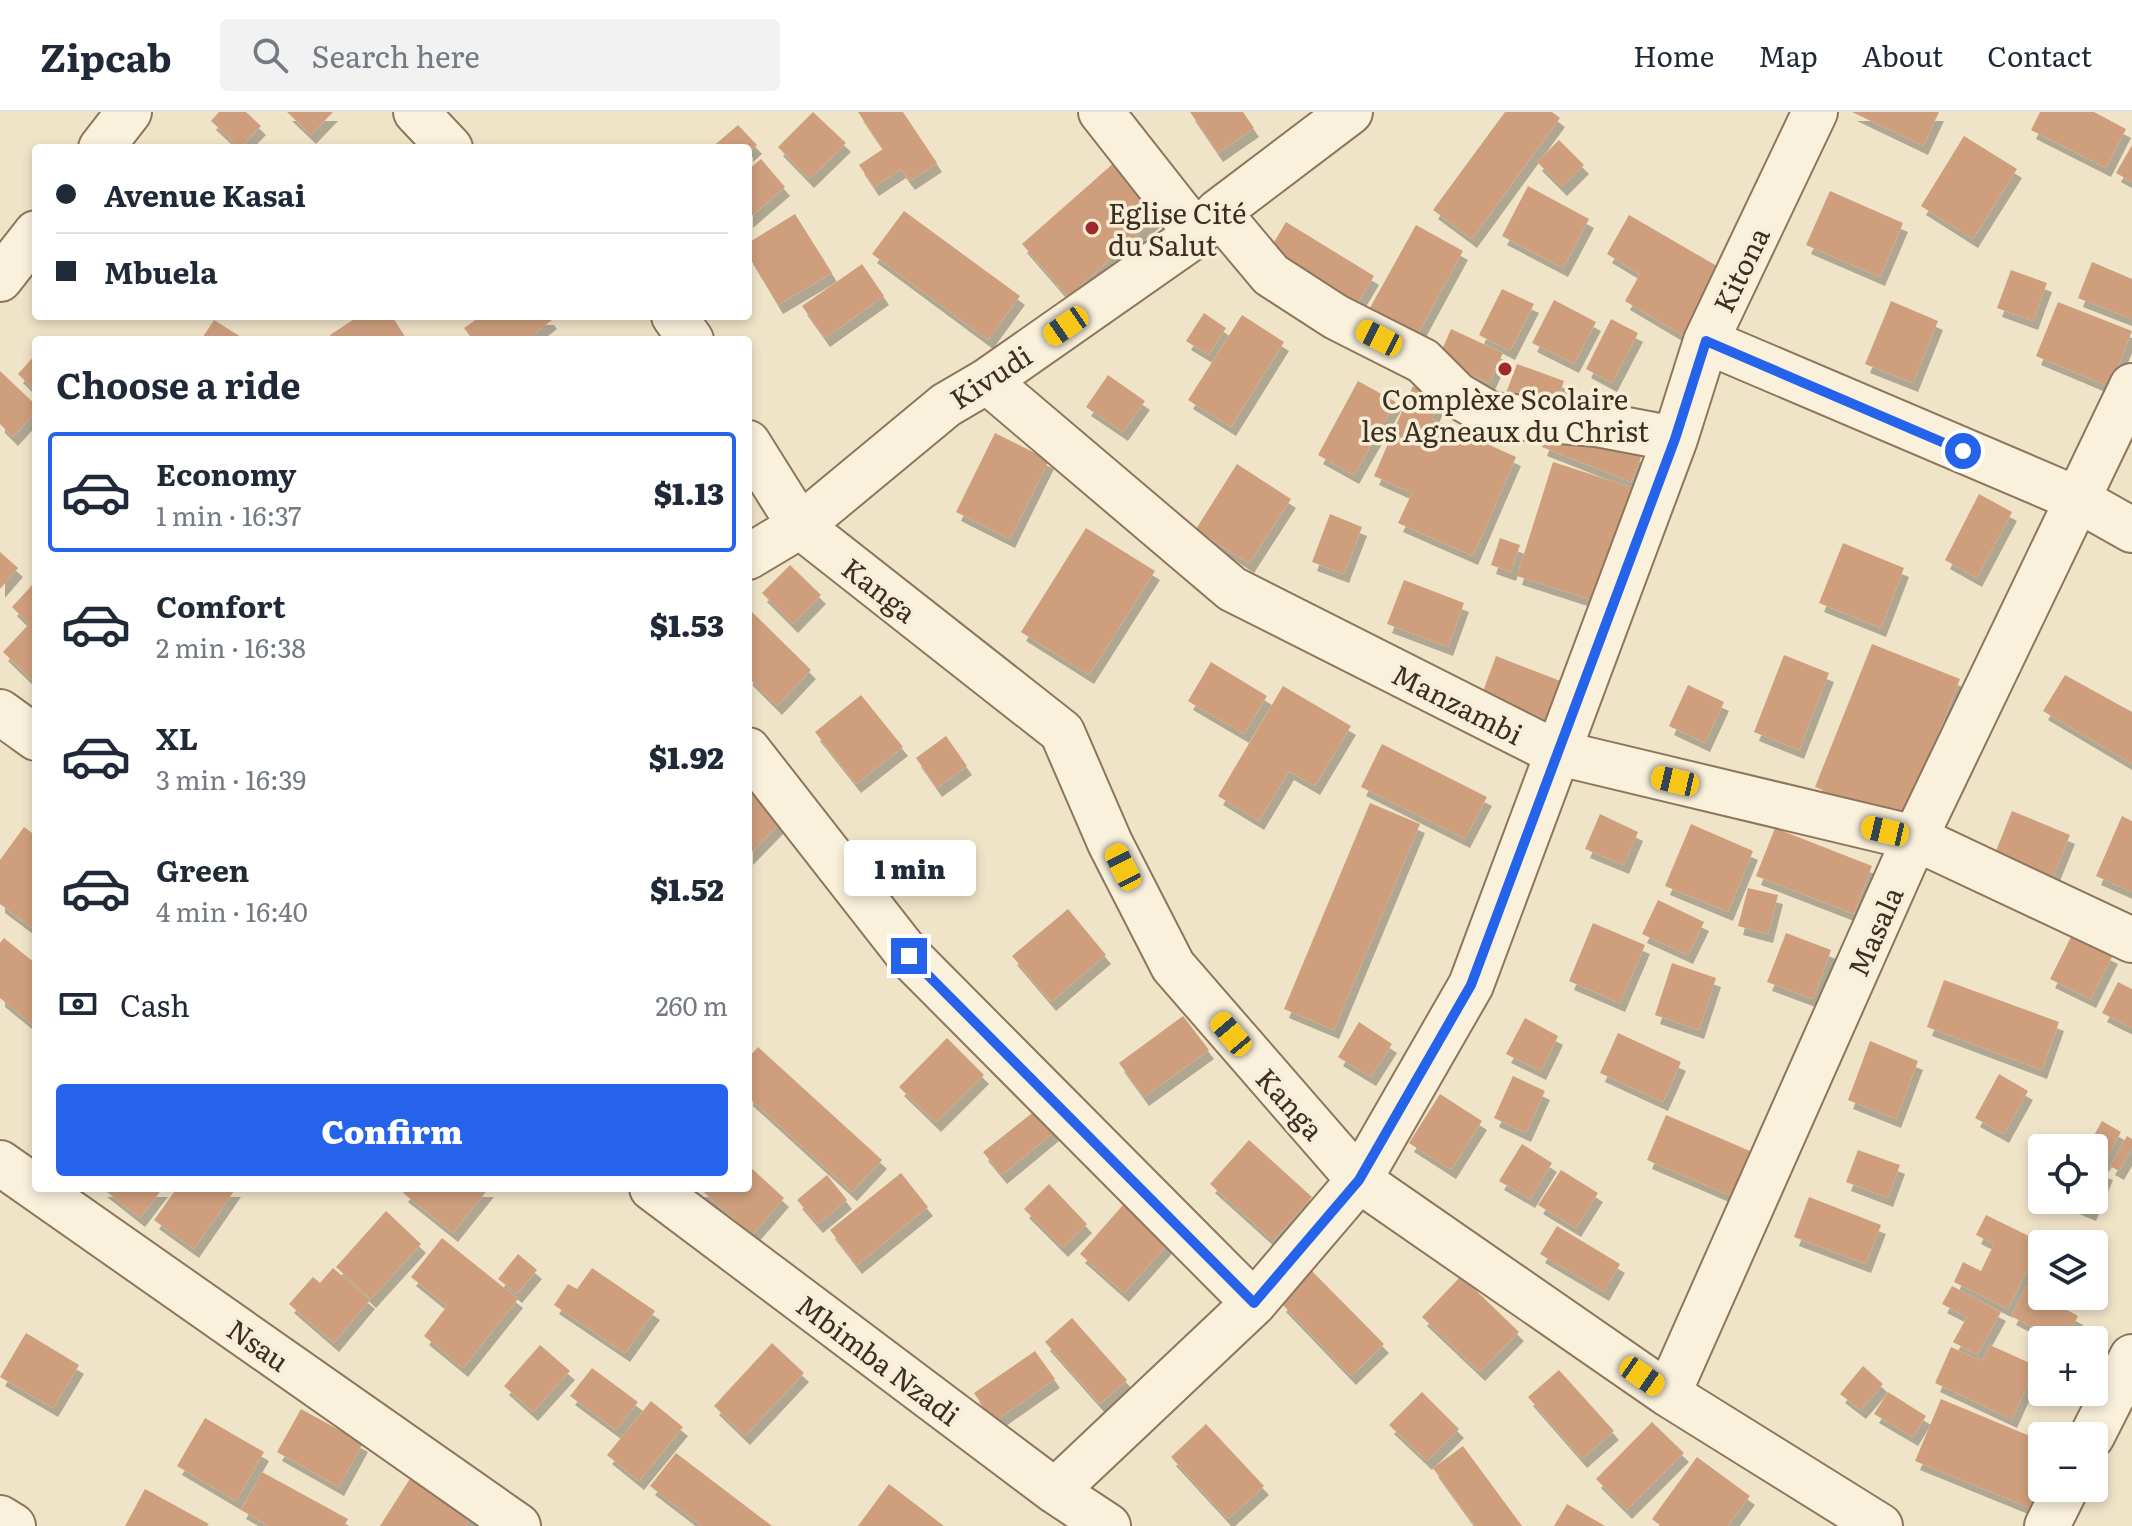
<!DOCTYPE html>
<html lang="en">
<head>
<meta charset="utf-8">
<style>
  :root { --surface:#fff; --page:#f2f2f3; --text:#1f2937; --muted:#747a83; --line:#e0e1e3; --accent:#2563eb }
  body { margin:0; font-family:Literata,serif; background:var(--page); color:var(--text); height:100vh; display:flex; flex-direction:column; font-size:30px; white-space:nowrap }
  * { box-sizing:border-box; margin:0 }
  p { font-size:26px; color:var(--muted) }
  .icon { flex:none; width:44px; height:44px; fill:none; stroke:currentColor; stroke-width:2; stroke-linecap:round; stroke-linejoin:round }
  .map { position:relative; flex:1; overflow:hidden }
  .panel { position:absolute; left:32px; top:224px; width:720px; height:856px; display:flex; flex-direction:column; background:var(--surface); border-radius:8px; box-shadow:0 4px 12px #0003 }
  .panel>* { flex:none }
  .hud { position:absolute; left:32px; top:32px; width:720px; height:176px; border-radius:8px; box-shadow:0 4px 12px #0003; display:grid; align-content:center; height:176px; padding:0 24px; background:var(--surface) }
  .buttons { position:absolute; left:2028px; top:1022px; display:grid; gap:16px }
  .buttons a { display:grid; place-items:center; width:80px; height:80px; border-radius:8px; background:var(--surface); box-shadow:0 4px 12px #0003; font-size:40px }
  .end { position:absolute; width:36px; height:36px; margin:-18px; border:10px solid #2563eb; background:#fff; box-shadow:0 0 0 4px #fff }
  .from { border-radius:50% }
  .bubble { position:absolute; height:56px; border-radius:8px; background:var(--surface); box-shadow:0 4px 12px #0003; font-size:26px; font-weight:800; line-height:56px; text-align:center }
  .car { position:absolute; width:24px; height:48px; margin:-24px -12px; border-radius:10px; box-shadow:0 0 6px 2px #0007; background:linear-gradient(#f5c518 24%,#345 0 40%,#f5c518 0 76%,#345 0 86%,#f5c518 0) }
  .hud b { display:flex; align-items:center; gap:28px; height:76px; font-size:30px }
  .hud b+b { border-top:2px solid var(--line) }
  .hud i { width:20px; height:20px; background:var(--text) }
  ul { padding:0; list-style:none }
  li { display:flex; align-items:center; gap:24px; height:120px; margin:0 16px 12px; padding:0 8px; border:4px solid transparent; border-radius:8px }
  li div { flex:1 }
  li b { display:block; font-size:30px }
  li em { font-style:normal; font-weight:800 }
  li.current { border-color:var(--accent) }
  li>.icon { width:72px; height:72px; stroke-width:1.5 }
  h2 { padding:0 24px; font-size:36px; line-height:96px }
  .pay { display:flex; align-items:center; gap:20px; height:88px; padding:0 24px; font-size:30px }
  .pay p { margin-inline-start:auto }
  .button { display:flex; gap:16px; margin-top:auto; padding:16px 24px }
  .button a { flex:1; height:92px; border-radius:8px; background:var(--accent); color:#fff; font-size:32px; font-weight:800; line-height:92px; text-align:center }
  header { display:flex; align-items:center; gap:48px; box-sizing:border-box; height:112px; padding:0 40px; background:var(--surface); border-bottom:2px solid var(--line) }
  header strong { font-size:38px }
  nav { display:flex; gap:44px; margin-inline-start:auto; font-size:28px }
  .search { width:560px; height:72px; background:var(--page); display:flex; align-items:center; gap:20px; box-sizing:border-box; padding:0 28px; border-radius:8px; color:var(--muted); font-size:30px }
  .map>svg:first-child { display:block }
  .building { fill:#cf9f7d; filter:url(#shadow) }
  .lines { fill:none; stroke-linecap:round; stroke-linejoin:round }
  .minor-casing { stroke:#8d765c; stroke-width:48 }
  .minor { stroke:#faf1dc; stroke-width:44 }
  .route { stroke:#2563eb; stroke-width:10 }
  .poi-dot { fill:#9e2a2b; stroke:#f7eed8; stroke-width:3 }
  .labels { text-anchor:middle; dominant-baseline:central; stroke-width:7; stroke-linejoin:round; paint-order:stroke }
  .poi-label { font-size:28px; fill:#3d2e20; stroke:#f7eed8; text-anchor:start }
  .street-label { font-size:28px; fill:#3d2e20; stroke:#f7eed8 }
</style>
</head>
<body>
<header>
<strong>Zipcab</strong>
<div class="search"><svg class="icon" aria-label="search" viewBox="0 0 24 24"><circle cx="10" cy="10" r="6"/><path d="M15 15l6 6"/></svg>Search here</div>
<nav><a>Home</a><a>Map</a><a>About</a><a>Contact</a></nav>
</header>
<div class="map">
<svg width="2132" height="1414" viewBox="0 0 2132 1414">
  <defs>
    <filter id="shadow"><feDropShadow dx="5" dy="9" stdDeviation="0" flood-color="#0004"/></filter>
  </defs>
  <rect width="100%" height="100%" fill="#f0e4c8"/>
  <path class="building" d="M219,0h27l15,14 -21,22 -29,-27z
    M287,0h46l-22,23z
    M813,0l33,31 -37,36 -31,-32z
    M858,0h45l34,51 -27,18 -9,-12 -27,18 -15,-22 24,-16z
    M1190,0h53l11,16 -36,25z
    M1505,0h47l8,6 -88,121 -39,-29z
    M1852,0h87l-16,34z
    M2040,0h54l32,17 -20,39 -75,-38z
    M738,13l19,20 -9,8v-5h-37z
    M1964,24l53,33 -44,70 -52,-33z
    M1559,28l25,25 -22,22 -25,-25z
    M2132,33v37l-16,-9z
    M761,47l24,28 -37,32v-49z
    M1116,49l46,51 -94,85 -46,-53z
    M1528,74l61,33 -26,49 -61,-32z
    M1830,79l73,32 -23,54 -74,-32z
    M904,99l116,85 -32,44 -116,-86z
    M795,102l37,59 -54,32 -30,-50v-12z
    M1629,103l93,54 -38,67 -59,-35 15,-27 -33,-20z
    M1286,110l88,54 -22,37 -88,-54z
    M1416,113l47,26 -49,90 -48,-26z
    M2092,150l40,17v40l-54,-21z
    M862,152l22,32 -59,42 -23,-32z
    M2011,158l36,13 -14,38 -36,-13z
    M1502,177l32,15 -24,47 -31,-16z
    M1554,188l42,22 -22,42 -42,-21z
    M1891,189l47,20 -25,62 -48,-19z
    M2058,190l74,29 -22,56 -74,-31z
    M1204,201l22,15 -17,27 -23,-14z
    M1242,203l42,27 -53,85 -43,-27z
    M359,204h33l15,24h-74l-3,-5z
    M481,204h68l3,4 -26,20h-53l-9,-12z
    M1611,207l27,14 -26,50 -26,-14z
    M214,208l27,17 -2,3h-38z
    M1451,217l52,24 -14,30 -51,-24z
    M36,242v38l-18,-18z
    M1517,252l47,17 -10,30 -48,-18z
    M0,259l36,34v7l-23,25 -13,-13z
    M1108,263l37,26 -22,31 -37,-25z
    M1358,269l38,21 -42,73 -36,-20z
    M1413,274l28,12 -9,21 84,38 -43,99 -75,-33 14,-30 -38,-17z
    M1552,308l90,35 -11,27 -89,-35z
    M995,321l54,27 -39,79 -54,-27z
    M1553,350l84,27 -36,114 -84,-27z
    M1237,352l54,35 -42,65 -53,-35z
    M1979,382l33,18 -35,66 -32,-18z
    M1330,402l32,13 -18,47 -32,-12z
    M1086,416l69,43 -66,104 -68,-43z
    M1500,426l20,7 -9,27 -20,-7z
    M1843,431l61,25 -23,60 -62,-25z
    M0,440l18,16 -18,21z
    M790,453l31,30 -28,29 -31,-31z
    M1404,468l60,23 -16,44 -61,-23z
    M33,472l3,3v97l-33,-32 26,-28 -17,-17z
    M748,496l63,62 -34,36 -29,-29z
    M1872,532l88,35 -57,144 -88,-36z
    M1784,543l45,18 -30,77 -45,-18z
    M1496,544l67,26 -15,38 -66,-26z
    M1211,550l56,34 -23,38 -56,-33z
    M2065,563l67,37v52l-89,-53z
    M1688,573l36,17 -19,41 -36,-17z
    M1283,574l68,40 -36,60 -26,-15 -30,50 -41,-25z
    M861,583l42,52 -47,37 -41,-52z
    M946,624l21,30 -30,22 -21,-30z
    M1382,632l105,53 -22,42 -104,-52z
    M752,679l30,30 -34,35v-60z
    M1370,691l50,21 -86,206 -50,-21z
    M2012,699l58,24 -23,57 -58,-24z
    M1600,702l38,18 -14,33 -39,-16z
    M2122,704l10,5v71l-36,-16z
    M1691,712l62,27 -25,61 -63,-26z
    M24,715l12,9v95l-36,-27v-44z
    M1775,716l97,38 -18,48 -98,-38z
    M1748,776l30,7 -10,39 -30,-8z
    M1658,788l46,22 -16,33 -46,-21z
    M1068,797l38,46 -55,47 -39,-46z
    M1593,811l52,22 -25,58 -51,-22z
    M1786,821l45,17 -18,49 -46,-17z
    M2072,823l41,20 -22,44 -41,-20z
    M4,826l32,26v57l-3,4 -33,-27v-55z
    M1672,851l44,15 -17,52 -44,-15z
    M1944,868l115,42 -17,48 -115,-43z
    M2118,870l14,7v39l-30,-15z
    M1183,904l26,34 -65,47 -25,-34z
    M1525,906l33,18 -17,35 -35,-17z
    M1359,910l33,22 -21,33 -33,-20z
    M1618,921l63,29 -18,40 -63,-29z
    M947,926l37,37 -48,48 -37,-36z
    M1870,929l48,20 -22,58 -48,-19z
    M758,935l124,113 -30,32 -104,-95v-39z
    M1999,962l29,17 -24,43 -29,-16z
    M1513,964l32,15 -19,42 -32,-15z
    M1440,982l42,27 -31,49 -42,-27z
    M1036,998l18,22 -52,43 -19,-23z
    M1666,1003l84,36 -19,45 -84,-36z
    M2102,1009l19,11 -17,31 -10,-5v-10h-7z
    M2127,1024l5,3v9l-13,23 -9,-5z
    M1249,1028l63,57 -39,44 -63,-57z
    M1522,1032l30,19 -22,36 -31,-18z
    M1858,1038l42,15 -12,33 -42,-16z
    M748,1053l36,33 -32,37 -53,-47h49z
    M2094,1054l14,5 -17,41 -29,-12h32z
    M1561,1058l37,23 -22,35 -38,-23z
    M901,1061l27,34 -71,58 -27,-35z
    M827,1063l20,25 -29,24 -21,-24z
    M1049,1072l38,40 -24,24 -39,-39z
    M102,1076h61l-23,30z
    M177,1076h59l-42,61 -40,-29z
    M407,1076h82l-36,45 -50,-40z
    M1809,1085l72,28 -15,39 -72,-27z
    M1129,1086l44,40 -49,55 -44,-39z
    M386,1099l35,33 -50,55 -35,-32z
    M1986,1103l55,27 -33,67 -54,-27 9,-20 18,9 13,-27 -18,-9z
    M1557,1114l63,38 -16,28 -64,-38z
    M442,1126l76,61 -55,69 -39,-32 23,-30 -36,-29z
    M518,1142l19,16 -20,24 -19,-15z
    M333,1156l37,32 -36,43 -45,-39 24,-27 7,6z
    M592,1156l63,43 -30,42 -71,-48 14,-21 9,5z
    M1312,1159l72,73 -33,32 -70,-73z
    M1461,1164l58,56 -39,40 -58,-55z
    M1952,1174l49,26 -24,43 -24,-13 14,-25 -25,-13z
    M2026,1175l52,29 -12,24h-9l-46,-24z
    M1072,1206l55,62 -27,24 -55,-62z
    M26,1221l53,32 -26,43 -53,-31z
    M772,1231l32,30 -59,63 -31,-30z
    M540,1233l30,26 -37,41 -29,-26z
    M1990,1233l46,21 -24,53 -77,-36 16,-36 31,14z
    M1035,1239l20,28 -61,43 -20,-29z
    M1863,1254l20,18 -22,26 -21,-16z
    M592,1256l46,34 -22,28 -46,-34z
    M1559,1258l55,61 -32,28 -54,-62z
    M1422,1280l37,37 -32,32 -38,-36z
    M1888,1280l38,24 -13,21 -39,-23z
    M1941,1287l101,42v47l-7,22 -120,-49z
    M651,1289l32,26 -44,54 -32,-26z
    M301,1297l62,34 -24,44 -62,-35z
    M205,1306l59,34 -28,49 -59,-35z
    M1652,1310l32,31 -57,57 -31,-31z
    M1206,1312l58,62 -36,33 -57,-62z
    M1463,1334l59,80h-47l-42,-58z
    M676,1341l96,73h-70l-52,-40z
    M1697,1345l53,39 -22,30h-67l-9,-7z
    M262,1360l86,47 -4,7h-75l-28,-16z
    M413,1362l62,38 -9,14h-86z
    M889,1372l55,42h-86z
    M145,1377l64,35 -2,2h-82z
    M1567,1392l38,22h-51z"/>
  <g class="lines">
    <defs>
      <path id="minor" d="M416,0l34,36
        M1101,0l96,122
        M101,36l28,-36
        M1218,100l53,63 65,42 87,44 34,34 34,20 105,9 79,15
        M0,167l36,-46
        M674,204l17,24
        M1706,229l371,158 55,31
        M987,269l245,208 323,163 360,86 217,102
        M748,331l52,83 262,206 48,111 63,123 186,214 309,214 212,132
        M748,445l52,-31 146,-121 41,-24 210,-147 21,-22 132,-100
        M0,600l36,26
        M748,638l161,206 345,347
        M0,1051l518,363
        M652,1076l403,303 53,35
        M1668,1282l247,-556 217,-452
        M2092,1324l40,-79
        M1055,1379l199,-188 105,-123 112,-195 204,-546 31,-98 109,-229
        M0,1406l13,8
        M2047,1414l19,-38"/>
    </defs>
    <use href="#minor" class="minor-casing"/>
    <use href="#minor" class="minor"/>
  </g>
  <g class="lines">
    <path class="route" d="M909,844l345,347 105,-123 112,-195 204,-546 31,-98 257,110"/>
  </g>
  <g class="poi-dot">
    <circle cx="1092" cy="116" r="8"/>
    <circle cx="1505" cy="257" r="8"/>
  </g>
  <g class="labels">
    <g class="poi-label">
      <text x="1108" y="100">Eglise Cité<tspan x="1108" dy="32">du Salut</tspan></text>
      <text x="1505" y="286" text-anchor="middle">Complèxe Scolaire<tspan x="1505" dy="32">les Agneaux du Christ</tspan></text>
    </g>
    <g class="street-label">
      <text transform="translate(1740 157) rotate(-64)">Kitona</text>
      <text transform="translate(990 264) rotate(-33)">Kivudi</text>
      <text transform="translate(880 477) rotate(38)">Kanga</text>
      <text transform="translate(1458 591) rotate(27)">Manzambi</text>
      <text transform="translate(1874 819) rotate(-66)">Masala</text>
      <text transform="translate(1291 991) rotate(48)">Kanga</text>
      <text transform="translate(259 1232) rotate(35)">Nsau</text>
      <text transform="translate(879 1247) rotate(37)">Mbimba Nzadi</text>
    </g>
  </g>
</svg>
<div class="buttons">
<a><svg class="icon" aria-label="locate" viewBox="0 0 24 24"><circle cx="12" cy="12" r="6"/><path d="M12 2v4M12 18v4M2 12h4M18 12h4"/></svg></a>
<a><svg class="icon" aria-label="layers" viewBox="0 0 24 24"><path d="M12 4l9 5-9 5-9-5zM3 14l9 5 9-5"/></svg></a>
<a>+</a>
<a>−</a>
</div>
<i class="end from" style="left:1963px;top:339px"></i>
<i class="end" style="left:909px;top:844px"></i>
<div class="bubble" style="left:844px;top:728px;width:132px">1 min</div>
<i class="car" style="left:1066px;top:214px;rotate:235deg"></i>
<i class="car" style="left:1379px;top:226px;rotate:297deg"></i>
<i class="car" style="left:1675px;top:669px;rotate:283deg"></i>
<i class="car" style="left:1885px;top:719px;rotate:283deg"></i>
<i class="car" style="left:1123px;top:755px;rotate:333deg"></i>
<i class="car" style="left:1231px;top:922px;rotate:320deg"></i>
<i class="car" style="left:1642px;top:1264px;rotate:125deg"></i>
<div class="hud">
<b><i class="from"></i>Avenue Kasai</b>
<b><i></i>Mbuela</b>
</div>
<section class="panel">
<h2>Choose a ride</h2>
<ul>
<li class="current"><svg class="icon" aria-label="car" viewBox="0 0 24 24"><path d="M5 17H2v-5l4-1 3-4h7l3 4 3 1v5h-3M9 17h6M6 11h13"/><circle cx="7" cy="17" r="2"/><circle cx="17" cy="17" r="2"/></svg><div><b>Economy</b><p>1 min · 16:37</p></div><em>$1.13</em></li>
<li><svg class="icon" aria-label="car" viewBox="0 0 24 24"><path d="M5 17H2v-5l4-1 3-4h7l3 4 3 1v5h-3M9 17h6M6 11h13"/><circle cx="7" cy="17" r="2"/><circle cx="17" cy="17" r="2"/></svg><div><b>Comfort</b><p>2 min · 16:38</p></div><em>$1.53</em></li>
<li><svg class="icon" aria-label="car" viewBox="0 0 24 24"><path d="M5 17H2v-5l4-1 3-4h7l3 4 3 1v5h-3M9 17h6M6 11h13"/><circle cx="7" cy="17" r="2"/><circle cx="17" cy="17" r="2"/></svg><div><b>XL</b><p>3 min · 16:39</p></div><em>$1.92</em></li>
<li><svg class="icon" aria-label="car" viewBox="0 0 24 24"><path d="M5 17H2v-5l4-1 3-4h7l3 4 3 1v5h-3M9 17h6M6 11h13"/><circle cx="7" cy="17" r="2"/><circle cx="17" cy="17" r="2"/></svg><div><b>Green</b><p>4 min · 16:40</p></div><em>$1.52</em></li>
</ul>
<div class="pay"><svg class="icon" aria-label="cash" viewBox="0 0 24 24"><path d="M3 7h18v10H3z"/><circle cx="12" cy="12" r="2"/></svg>Cash<p>260 m</p></div>
<div class="button"><a>Confirm</a></div>
</section>
</div>
</body>
</html>
